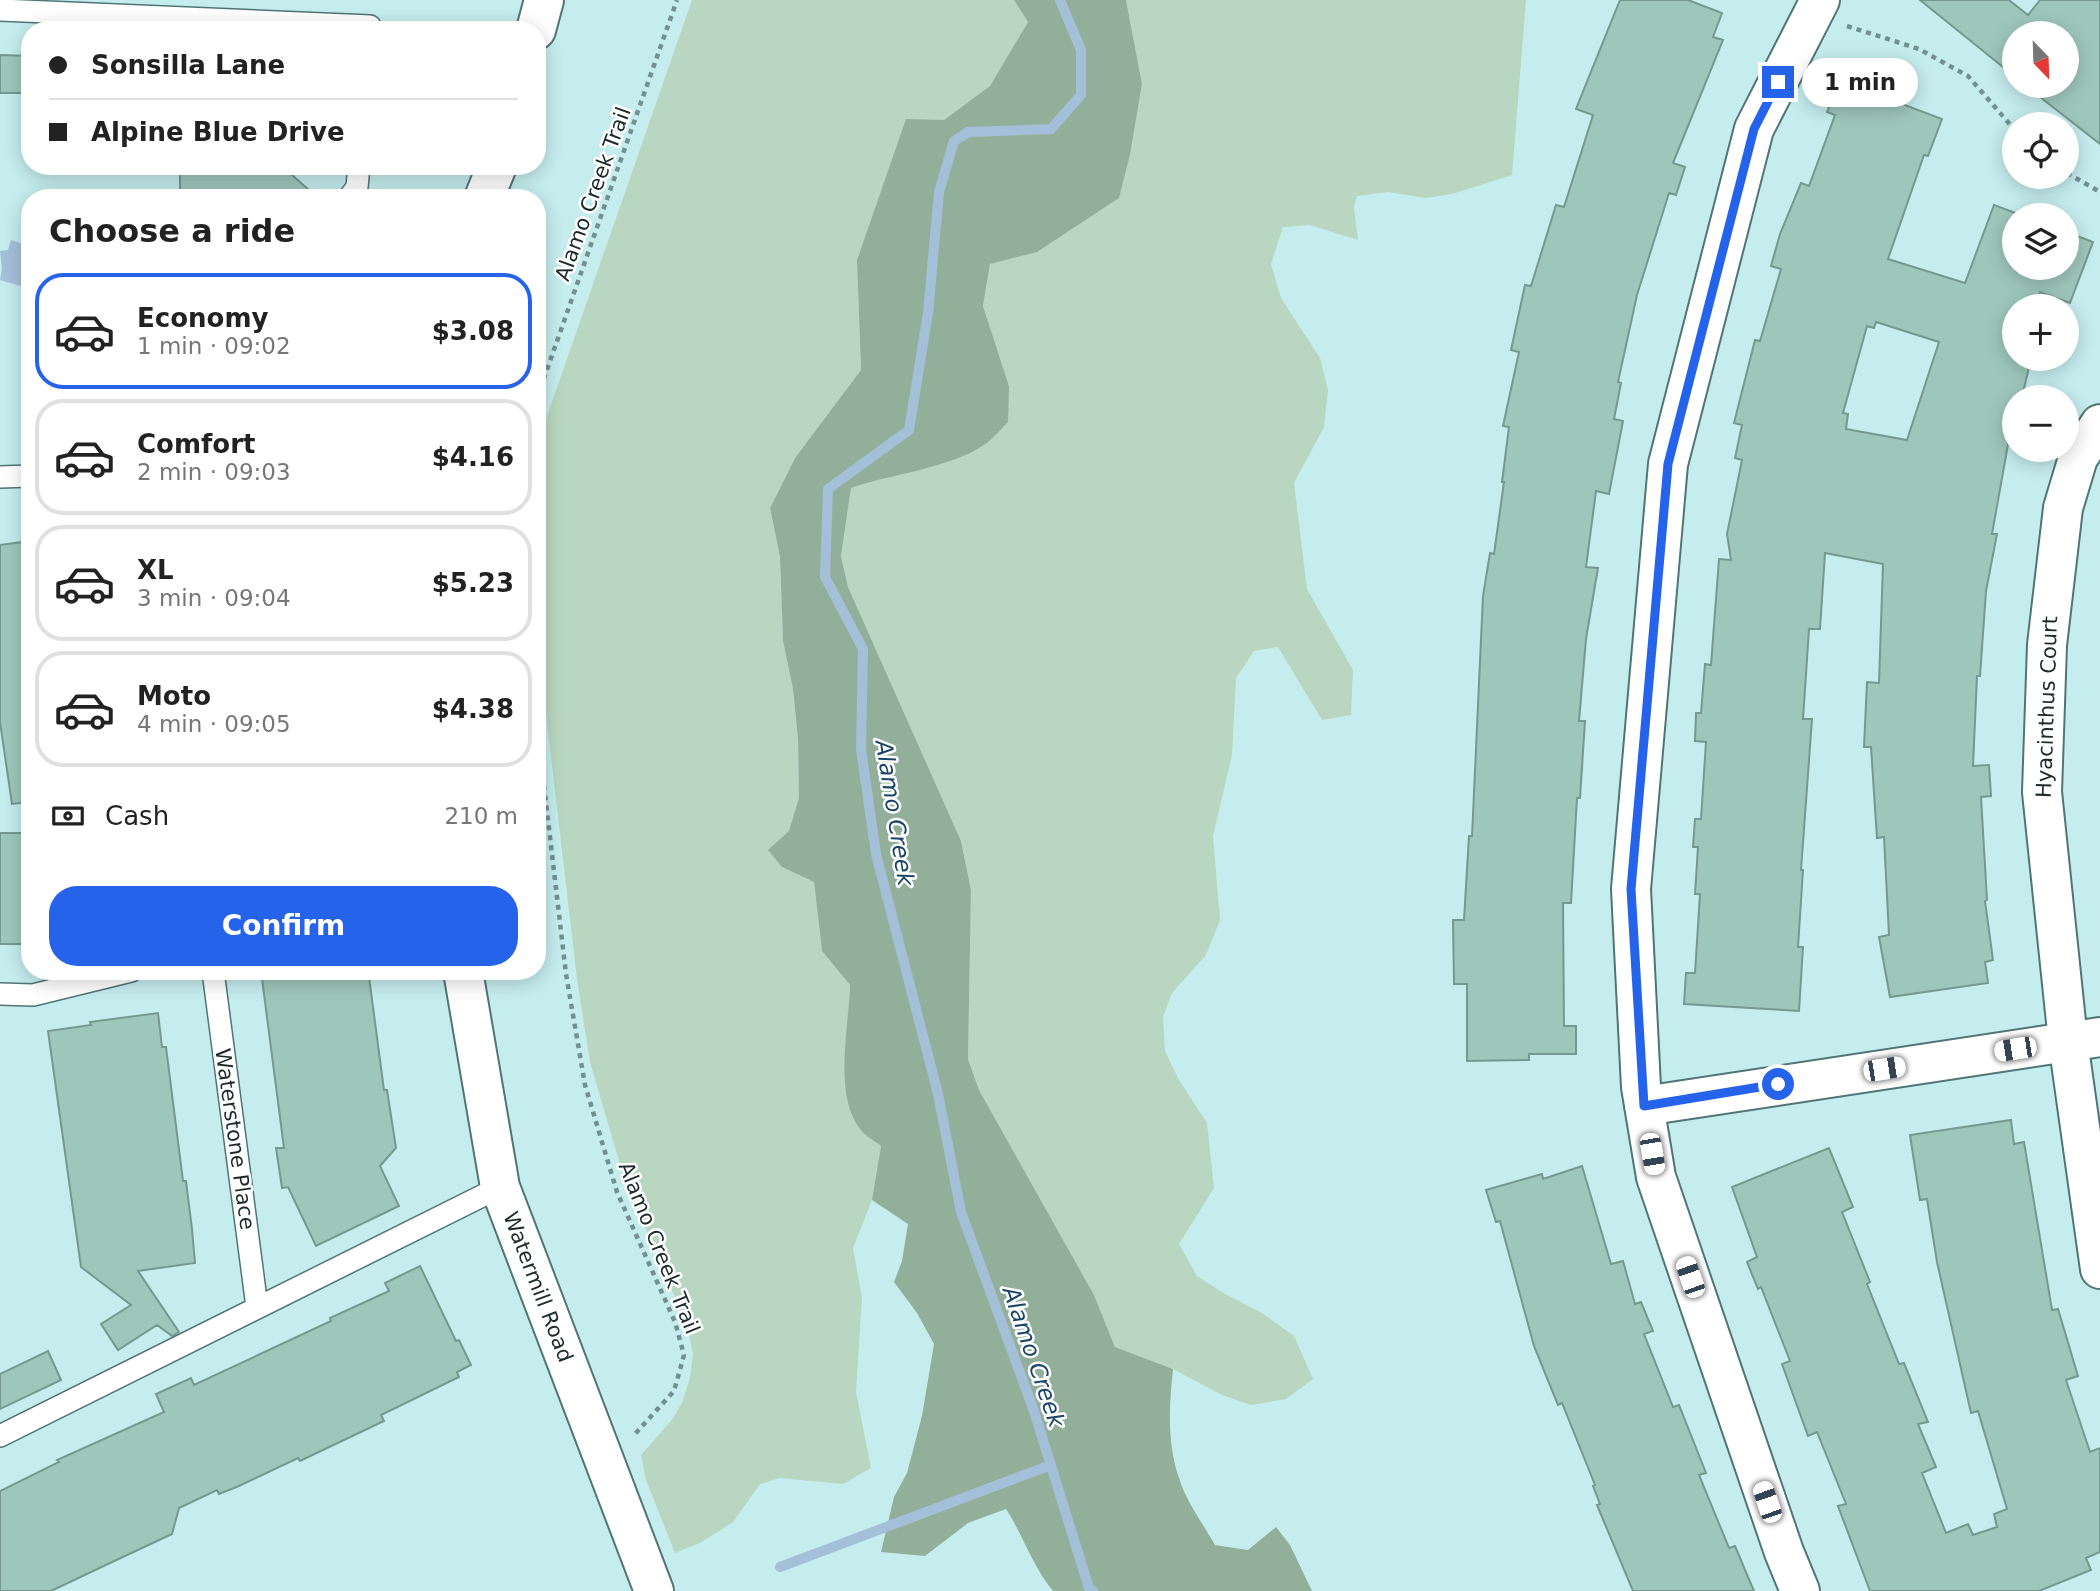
<!DOCTYPE html>
<html lang="en">
<head>
<meta charset="utf-8">
<style>
  :root { --surface:#fff; --page:#f6f6f6; --text:#222; --muted:#767676; --line:#e0e0e0; --accent:#2563eb }
  body { margin:0; font-family:"DejaVu Sans",sans-serif; background:var(--page); color:var(--text); height:100vh; display:flex; flex-direction:column; font-size:26px; white-space:nowrap }
  * { box-sizing:border-box; margin:0 }
  p { font-size:23px; color:var(--muted) }
  .icon { flex:none; width:38px; height:38px; fill:none; stroke:currentColor; stroke-width:2; stroke-linecap:round; stroke-linejoin:round }
  .map { position:relative; flex:1; overflow:hidden }
  .side { position:absolute; left:21px; top:189px; width:525px; height:791px; display:flex; flex-direction:column; background:var(--surface); border-radius:28px; box-shadow:0 4px 18px #0003 }
  .side>* { flex:none }
  .top-card { position:absolute; left:21px; top:21px; width:525px; height:154px; border-radius:28px; box-shadow:0 4px 18px #0003; display:grid; align-content:center; height:154px; padding:0 28px; background:var(--surface) }
  .needle { width:46px; rotate:157deg }
  .fabs { position:absolute; left:2002px; top:21px; display:grid; gap:14px }
  .fabs a { display:grid; place-items:center; width:77px; height:77px; border-radius:50%; background:var(--surface); box-shadow:0 4px 18px #0003; font-size:35px }
  .end { position:absolute; width:32px; height:32px; margin:-16px; border:9px solid #2563eb; background:#fff; box-shadow:0 0 0 4px #fff }
  .from { border-radius:50% }
  .bubble { position:absolute; height:49px; border-radius:24px; background:var(--surface); box-shadow:0 4px 18px #0003; font-size:23px; font-weight:800; line-height:49px; text-align:center }
  .car { position:absolute; width:21px; height:42px; margin:-21px -10px; border-radius:9px; box-shadow:0 0 5px 2px #0007; background:linear-gradient(#fff 24%,#345 0 40%,#fff 0 76%,#345 0 86%,#fff 0) }
  .top-card b { display:flex; align-items:center; gap:24px; height:66px; font-size:26px }
  .top-card b+b { border-top:2px solid var(--line) }
  .top-card i { width:18px; height:18px; background:var(--text) }
  ul { padding:0; list-style:none }
  li { display:flex; align-items:center; gap:21px; height:116px; margin:0 14px 10px; padding:0 14px; border:4px solid var(--line); border-radius:28px }
  li div { flex:1 }
  li b { display:block; font-size:26px }
  li em { font-style:normal; font-weight:800 }
  li.selected { border-color:var(--accent) }
  li>.icon { width:63px; height:63px; stroke-width:1.5 }
  h2 { padding:0 28px; font-size:32px; line-height:84px }
  .pay { display:flex; align-items:center; gap:18px; height:77px; padding:0 28px; font-size:26px }
  .pay p { margin-inline-start:auto }
  .cta { display:flex; gap:14px; margin-top:auto; padding:14px 28px }
  .cta a { flex:1; height:80px; border-radius:28px; background:var(--accent); color:#fff; font-size:28px; font-weight:800; line-height:80px; text-align:center }
  .map>svg:first-child { display:block }
  .green { fill:#b9d7c0 }
  .forest { fill:#92b099 }
  .water { fill:#a4c0d9 }
  .lines { fill:none; stroke-linecap:round; stroke-linejoin:round }
  .stream { stroke:#a4c0d9; stroke-width:10 }
  .building { fill:#9ec7bb; stroke:#75998e; stroke-width:2; fill-rule:evenodd }
  .lane-casing { stroke:#507576; stroke-width:24 }
  .street-casing { stroke:#507576; stroke-width:42 }
  .path { stroke:#739091; stroke-width:4.5; stroke-dasharray:5 5; stroke-linecap:butt }
  .lane { stroke:#fff; stroke-width:21 }
  .street { stroke:#fff; stroke-width:38 }
  .route { stroke:#2563eb; stroke-width:9 }
  .labels { text-anchor:middle; dominant-baseline:central; stroke-width:5; stroke-linejoin:round; paint-order:stroke }
  .street-label { font-size:21px; fill:#1b2b2b; stroke:#fff }
  .water-label { font-size:23px; font-style:italic; fill:#194568; stroke:#fff }
</style>
</head>
<body>
<div class="map">
<svg width="2100" height="1591" viewBox="0 0 2100 1591">
  <rect width="100%" height="100%" fill="#c5edee"/>
  <path class="green" d="M692,0h322l14,22 -37,64 -47,34 -57,55 -30,85 4,110 -66,88 -25,50 10,49 3,84 10,48 5,51 1,58 -17,69 32,15 8,69 28,34 -1,33 11,111 21,17 -9,54 -19,48 9,50 -6,94 15,76 -28,16 -63,-6 -20,6 -27,38 -33,21 -25,10 -29,-73 -5,-25 30,-34 11,-18 8,-25 3,-24 -6,-29 -63,-147 -34,-116 -13,-83 -40,-342v-192z
    M1126,0h400l-14,175 -60,19 -26,4 -38,-6 -31,4 -3,11 4,33 -48,-15 -27,2 -12,37 10,34 39,60 8,32 -4,37 -30,56 8,65 5,41 46,81 -2,45 -29,5 -44,-73 -24,4 -18,27 -4,77 -19,81 7,84 -14,35 -34,38 -9,24 2,34 14,29 28,43 7,65 -35,56 18,32 28,18 37,19 32,23 19,43 -27,20 -35,6 -29,-10 -49,-26 -58,-22 -21,-52 -115,-205 -11,-31 3,-169 -10,-49 -113,-254 -7,-31 10,-68 37,-13 121,-89 -26,-80 7,-42 47,-12 82,-55 11,-42 12,-71z"/>
  <path class="forest" d="M1014,0h112l16,84 -12,71 -11,43 -82,54 -47,12 -7,42 26,80 -1,36c-8,8 -15,17 -24,23 -34,23 -93,29 -133,43l-10,68 7,31 113,254 10,49 -3,169 11,31 115,205 21,52 58,22c-4,36 -6,75 6,109 7,23 24,46 36,67l33,5 28,-23 14,18 22,46h-259c-20,-24 -30,-56 -47,-82l-38,14 -43,33 -44,-4 13,-55 13,-24 15,-57 12,-72 -17,-31 -23,-31 8,-21 6,-37 -36,-24 9,-54c-6,-5 -16,-10 -21,-17 -27,-35 -11,-102 -10,-144l-28,-34 -8,-69 -32,-15 -14,-17 21,-19 10,-33 -1,-58 -5,-51 -10,-48 -3,-84 -10,-49 25,-50 66,-88 -4,-110 49,-141 38,1 46,-34 38,-64z"/>
  <path class="water" d="M11,240l19,6v43l-30,-9 2,-11 -2,-18 8,-1z"/>
  <g class="lines">
    <path class="stream" d="M1060,0l21,50v45l-30,34 -83,3 -14,9 -15,51 -11,121 -19,117 -81,59 -3,88 38,72 -2,100 15,105 62,240 23,118 73,199 55,177 4,3
      M780,1567l271,-102"/>
  </g>
  <path class="building" d="M1620,0h68l34,13 -9,24 10,3 -50,123 12,4 -9,28 -7,-2 -32,102 -19,87 3,1 -7,36 9,2 -14,73 -13,-3 -10,76 12,1 -12,71 -7,82h6l-5,77h-3l-6,105h-8l1,123h12v28h-47v6l-62,1v-77h-13l-1,-64h11l5,-84h3l11,-240 7,-43 4,1 10,-72h-2l7,-55 -6,-1 16,-74 -8,-2 14,-65 6,1 25,-81 8,2 29,-92 -17,-6z
    M1920,0h89l19,15 12,-15h60v144l-74,-58h41v-53h-53v43z
    M0,55l30,1v37h-30z
    M1838,86l45,17 1,-6 58,22 -14,37 -4,-1 -36,104 77,24 29,-78 27,10h-7v53h53v-36l26,10 -23,61 -30,-11 -4,14h-22v53h17l-9,38h-8v43l-5,-1 -17,95h5l-11,57 -6,85h-3l-4,90 16,-1 2,31 -10,1 6,103 -2,1 8,59 -8,2 3,21 -98,14 -11,-60 10,-2 -5,-98 -7,1 -6,-91h-7l3,-65 12,1 4,-119 -58,-11 -5,76h-11l-6,90h9l-11,151h2l-5,77h5l-4,64 -115,-7 2,-31h9l5,-79h-5l3,-47h-5l2,-28h6l5,-77 -11,-1 1,-28h5l4,-49 6,1 8,-106 12,1 -4,-26 15,-74 -7,-2 7,-33 -8,-2 21,-83 5,1 21,-72 -10,-3 9,-32 21,-51 8,3 26,-71 -8,-3zM1876,322l63,20 -32,98 -61,-11 2,-15 -5,-1 24,-87 7,2z
    M180,166h102l36,32 -138,-8z
    M30,541v261l-18,2 -12,-82v-177z
    M0,833h30v111h-30z
    M261,971h105l3,6 15,113h3l9,58 -16,18 19,40 -83,40 -28,-59 -6,1 -6,-40h8z
    M158,1013l4,34h4l17,134h3l6,48 3,34 -57,8 41,61 -7,4 -15,-11 -39,25 -17,-26 30,-19 -50,-38 -33,-236 43,-6 -1,-3z
    M2011,1120l3,24 10,-2 28,168 6,-1 20,67 -12,4 24,72 10,-4v104l-14,6 5,12 -52,21h-169l-32,-85 8,-2 -29,-72 -9,4 -26,-72 8,-3 -29,-74 -3,2 -11,-27 10,-5 -25,-70 97,-39 24,59 -11,5 28,70 -3,2 32,80 5,-1 24,59 -10,2 18,43 -14,6 24,60 22,-9 5,11 24,-8 -3,-13 13,-5 -29,-98 -7,2 -34,-151 -10,-63 -7,1 -10,-65z
    M1582,1166l29,98 12,-3 12,43 6,-2 12,29 -9,3 29,73 6,-2 27,68 -7,2 30,73 6,-2 19,45h-121l-36,-86 3,-1 -7,-18 2,-1 -33,-82 -4,2 -24,-59 -34,-125 -4,1 -10,-32 56,-16 1,5z
    M420,1266l36,75 3,-1 12,25 -14,7 2,5 -78,38 3,6 -84,40 -2,-3 -59,28 -20,8 -2,-4 -38,18 -7,26 -62,29 -59,28h-51v-100l59,-29 -2,-2 107,-48 -8,-18 35,-16 3,7 137,-64 -1,-3 59,-27 -4,-8z
    M48,1351l13,29 -61,29v-35z"/>
  <g class="lines">
    <defs>
      <path id="lane" d="M0,10l370,16v4
        M349,198l8,-11 2,-21
        M0,477l30,-1
        M213,971l44,336
        M0,994l33,1 98,-24
        M0,1436l500,-249"/>
      <path id="street" d="M536,30l8,-30
        M484,198l13,-32
        M2100,424l-22,34 -15,50 -16,137 -5,147 26,249 32,228
        M463,971l37,216 154,404
        M1644,1106l456,-69
        M1800,1591l-16,-39 -128,-375 -15,-90 -10,-198 37,-425 86,-335 66,-129"/>
    </defs>
    <use href="#lane" class="lane-casing"/>
    <use href="#street" class="street-casing"/>
    <path class="path" d="M1847,26l72,23 49,27 46,53
      M2067,173l33,19
      M537,398l140,-398
      M537,726l29,248 19,111 32,107 58,130 9,33 -10,36 -39,43"/>
    <use href="#lane" class="lane"/>
    <use href="#street" class="street"/>
  </g>
  <g class="lines">
    <path class="route" d="M1778,82l-24,47 -86,335 -37,425 13,217 134,-22"/>
  </g>
  <g class="labels">
    <g class="street-label">
      <text transform="translate(593 194) rotate(-70)">Alamo Creek Trail</text>
      <text transform="translate(2047 707) rotate(-88)">Hyacinthus Court</text>
      <text transform="translate(235 1139) rotate(82)">Waterstone Place</text>
      <text transform="translate(659 1248) rotate(68)">Alamo Creek Trail</text>
      <text transform="translate(538 1287) rotate(69)">Watermill Road</text>
    </g>
    <g class="water-label">
      <text transform="translate(895 813) rotate(81)">Alamo Creek</text>
      <text transform="translate(1034 1357) rotate(71)">Alamo Creek</text>
    </g>
  </g>
</svg>
<div class="fabs">
<a><svg class="needle" viewBox="-14 -14 28 28"><path d="M0-13l5 13h-10z" fill="#e53935"/><path d="M0 13l5-13h-10z" fill="#767676"/></svg></a>
<a><svg class="icon" aria-label="locate" viewBox="0 0 24 24"><circle cx="12" cy="12" r="6"/><path d="M12 2v4M12 18v4M2 12h4M18 12h4"/></svg></a>
<a><svg class="icon" aria-label="layers" viewBox="0 0 24 24"><path d="M12 4l9 5-9 5-9-5zM3 14l9 5 9-5"/></svg></a>
<a>+</a>
<a>−</a>
</div>
<i class="end from" style="left:1778px;top:1084px"></i>
<i class="end" style="left:1778px;top:82px"></i>
<div class="bubble" style="left:1802px;top:58px;width:116px">1 min</div>
<i class="car" style="left:2015px;top:1049px;rotate:261deg"></i>
<i class="car" style="left:1884px;top:1069px;rotate:81deg"></i>
<i class="car" style="left:1652px;top:1154px;rotate:170deg"></i>
<i class="car" style="left:1690px;top:1277px;rotate:341deg"></i>
<i class="car" style="left:1767px;top:1502px;rotate:341deg"></i>
<div class="top-card">
<b><i class="from"></i>Sonsilla Lane</b>
<b><i></i>Alpine Blue Drive</b>
</div>
<section class="side">
<h2>Choose a ride</h2>
<ul>
<li class="selected"><svg class="icon" aria-label="car" viewBox="0 0 24 24"><path d="M5 17H2v-5l4-1 3-4h7l3 4 3 1v5h-3M9 17h6M6 11h13"/><circle cx="7" cy="17" r="2"/><circle cx="17" cy="17" r="2"/></svg><div><b>Economy</b><p>1 min · 09:02</p></div><em>$3.08</em></li>
<li><svg class="icon" aria-label="car" viewBox="0 0 24 24"><path d="M5 17H2v-5l4-1 3-4h7l3 4 3 1v5h-3M9 17h6M6 11h13"/><circle cx="7" cy="17" r="2"/><circle cx="17" cy="17" r="2"/></svg><div><b>Comfort</b><p>2 min · 09:03</p></div><em>$4.16</em></li>
<li><svg class="icon" aria-label="car" viewBox="0 0 24 24"><path d="M5 17H2v-5l4-1 3-4h7l3 4 3 1v5h-3M9 17h6M6 11h13"/><circle cx="7" cy="17" r="2"/><circle cx="17" cy="17" r="2"/></svg><div><b>XL</b><p>3 min · 09:04</p></div><em>$5.23</em></li>
<li><svg class="icon" aria-label="car" viewBox="0 0 24 24"><path d="M5 17H2v-5l4-1 3-4h7l3 4 3 1v5h-3M9 17h6M6 11h13"/><circle cx="7" cy="17" r="2"/><circle cx="17" cy="17" r="2"/></svg><div><b>Moto</b><p>4 min · 09:05</p></div><em>$4.38</em></li>
</ul>
<div class="pay"><svg class="icon" aria-label="cash" viewBox="0 0 24 24"><path d="M3 7h18v10H3z"/><circle cx="12" cy="12" r="2"/></svg>Cash<p>210 m</p></div>
<div class="cta"><a>Confirm</a></div>
</section>
</div>
</body>
</html>
